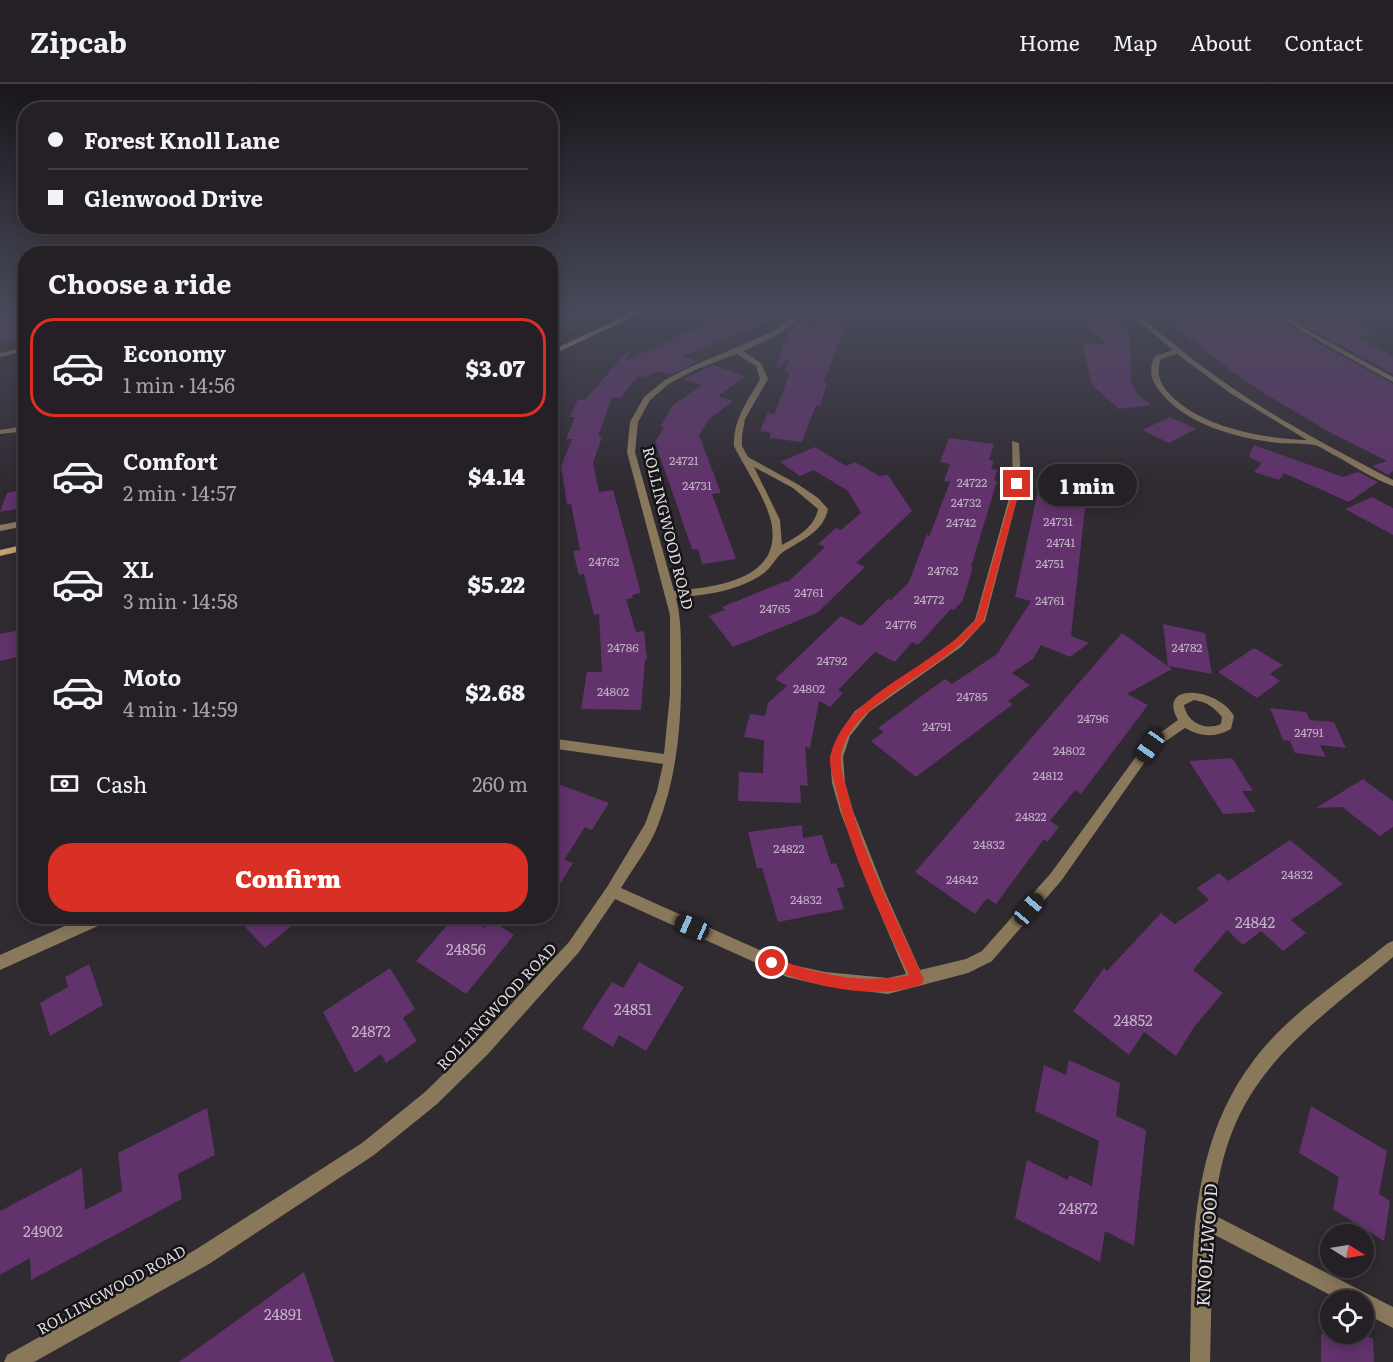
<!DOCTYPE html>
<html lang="en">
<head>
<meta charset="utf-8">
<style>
  :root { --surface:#242025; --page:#2c282d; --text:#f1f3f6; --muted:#a3a3a7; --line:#413e42; --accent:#d93025 }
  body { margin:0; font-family:Literata,serif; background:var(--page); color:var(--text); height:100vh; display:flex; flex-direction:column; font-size:22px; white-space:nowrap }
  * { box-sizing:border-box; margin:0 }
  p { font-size:20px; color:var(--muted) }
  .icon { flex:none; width:33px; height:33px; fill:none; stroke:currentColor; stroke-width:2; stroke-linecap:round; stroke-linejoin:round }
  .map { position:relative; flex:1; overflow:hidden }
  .drawer { position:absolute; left:18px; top:162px; width:540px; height:678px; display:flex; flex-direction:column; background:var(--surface); border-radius:24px; box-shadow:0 3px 15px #0003,0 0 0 2px var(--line) }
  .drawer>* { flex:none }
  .guide { position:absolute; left:18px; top:18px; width:540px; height:132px; border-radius:24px; box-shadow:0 3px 15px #0003,0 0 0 2px var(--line); display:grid; align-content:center; height:132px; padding:0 30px; background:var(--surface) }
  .needle { width:39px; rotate:101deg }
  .buttons { position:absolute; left:1320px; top:1140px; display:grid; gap:12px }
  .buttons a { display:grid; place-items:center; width:54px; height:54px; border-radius:50%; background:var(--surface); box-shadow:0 3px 15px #0003,0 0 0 2px var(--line); font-size:30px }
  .end { position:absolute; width:27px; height:27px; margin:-14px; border:8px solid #d93025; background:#fff; box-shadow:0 0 0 3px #fff }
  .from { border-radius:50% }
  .bubble { position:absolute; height:42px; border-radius:21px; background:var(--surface); box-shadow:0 3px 15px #0003,0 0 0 2px var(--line); font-size:20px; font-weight:800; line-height:42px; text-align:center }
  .car { position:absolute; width:18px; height:36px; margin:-18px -9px; border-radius:8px; box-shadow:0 0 4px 2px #0007; background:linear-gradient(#222 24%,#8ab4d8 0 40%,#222 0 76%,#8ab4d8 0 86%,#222 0) }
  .guide b { display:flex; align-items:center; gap:21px; height:57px; font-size:22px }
  .guide b+b { border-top:2px solid var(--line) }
  .guide i { width:15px; height:15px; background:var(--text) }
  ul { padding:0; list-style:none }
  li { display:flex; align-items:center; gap:18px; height:99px; margin:0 12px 9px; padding:0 18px; border:3px solid transparent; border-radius:24px }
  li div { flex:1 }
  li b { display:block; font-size:22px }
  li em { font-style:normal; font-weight:800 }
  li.active { border-color:var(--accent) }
  li>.icon { width:54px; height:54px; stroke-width:1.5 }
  h2 { padding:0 30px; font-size:27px; line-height:72px }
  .pay { display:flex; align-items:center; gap:15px; height:66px; padding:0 30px; font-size:22px }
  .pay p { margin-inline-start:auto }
  .primary-button { display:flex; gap:12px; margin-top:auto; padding:12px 30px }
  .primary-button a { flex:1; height:69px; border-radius:24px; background:var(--accent); color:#fff; font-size:24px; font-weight:800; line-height:69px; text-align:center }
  header { display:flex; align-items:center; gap:36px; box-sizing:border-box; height:84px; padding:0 30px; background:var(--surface); border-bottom:2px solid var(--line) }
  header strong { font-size:28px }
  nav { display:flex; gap:33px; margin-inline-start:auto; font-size:21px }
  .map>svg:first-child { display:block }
  .education { fill:#3b2f3e }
  .building { fill:#61326c }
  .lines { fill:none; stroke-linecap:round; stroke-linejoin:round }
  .minor { fill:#8a785b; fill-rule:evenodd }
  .secondary { fill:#c0a373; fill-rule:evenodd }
  .route { fill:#d93025 }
  .labels { text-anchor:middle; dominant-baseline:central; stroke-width:5; stroke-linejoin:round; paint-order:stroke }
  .number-label { font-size:12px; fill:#c0b2c3 }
  .street-label { font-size:15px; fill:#dfdce0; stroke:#161417 }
  .near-number-label { font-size:15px; fill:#c0b2c3 }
  .near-street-label { font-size:18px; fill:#dfdce0; stroke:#161417 }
</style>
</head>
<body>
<header>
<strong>Zipcab</strong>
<nav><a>Home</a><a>Map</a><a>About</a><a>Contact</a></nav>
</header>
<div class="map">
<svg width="1393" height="1278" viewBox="0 0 1393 1278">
  <rect width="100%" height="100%" fill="#302a31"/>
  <path class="education" d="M551,226h65l-65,30z"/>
  <path class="building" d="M0,226h24l1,27 -25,5z
    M748,226h43l-1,3 -108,43 17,5 -28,14 -13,-4 -15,7 -5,-2 -18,22 -8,-1 -14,39 4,1 -9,26 6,29 14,-2 28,103 -9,2 1,3 -7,1 10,33 8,-1 3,28 -2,1 -4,50 -60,-1 6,-37h15l-3,-58 -5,1 -10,-41 -5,1 -6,-24 7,-1 -9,-46 -4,1 -6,-39 11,-27h-6l9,-22h-5l8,-18 7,1 42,-49 2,2 -3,7 50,-22 -2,-1z
    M1073,226h37l18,23 3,11v38l5,11 15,12 -32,4 -27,-24 -10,-43 24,2z
    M1153,226h117l32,24 91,50v87l-5,4 -16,-9 15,-5 -58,-29 -65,-39 -31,-21z
    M1284,226h47l42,24 -16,2 36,21v17l-85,-46z
    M826,236l19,4 -21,58 3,1 -7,23 -4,-1 -14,37 -33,-4 2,-5 -11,-2 8,-19 6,3 16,-43 -6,-1 5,-12 -14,11 14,-40 9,-8 16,6z
    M713,281l33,11 -28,20 15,5 -24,18 -10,16 22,58 -9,1 24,65 -34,5 -4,-15h-6l-37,-107 9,-15h-4l13,-22 29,-20 -19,-6z
    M1170,333l26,12 -27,14 -27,-13z
    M949,354l45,6 -5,16 5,1 -3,8 6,1 -3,11h3l-26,86h2l-10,33 -9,10 -3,-1 -33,36 -6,-3 -17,20 -20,-10 -37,38 5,3 -13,14 -11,-6 -9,47 -5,-1 3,39 -8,-1 1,18 -63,-2 1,-29 24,1 1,-33 -20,-3 6,-23 15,2 3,-13 19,-17 -12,-7 66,-63 20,10 27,-27 3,1 18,-18 18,-48 2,3 21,-55 -6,-1 6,-17 -10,-2z
    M1254,361l89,32 15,-5 20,10 -29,20 -65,-29 -5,7 -25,-8 8,-9 -13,-6z
    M815,363l31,19 9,-4 24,14 9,-1 24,36 -56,52 9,4 -48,46 -84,34 -24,-31 16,-6 -3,-3 64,-26 2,1 37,-35 -7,-3 18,-16 5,2 20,-17 -13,-22 -34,-21 -14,6 -20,-14z
    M1039,402l32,7v3l15,3 -15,137 18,7 -19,14 -29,-12 -8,14 -21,14 18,12 -22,16 5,3 -97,73 -45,-36 13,-9 -6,-4 67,-49 7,5 45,-30 34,-53 -16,-4z
    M26,405v18l-26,5 7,-19z
    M1372,413l21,11v27l-48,-26z
    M1163,540l42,9 7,41 -44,-8z
    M26,545v26l-26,6v-27z
    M1122,549l50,36 -45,25 21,11 -67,89 -6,-4 -25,31 9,6 -12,15 -3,-3 -48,65 -9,-6 -12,16 -60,-42z
    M1254,564l29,17 -13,9 10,7 -23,17 -39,-26z
    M1270,624l36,4 4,8 24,2 12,26 -26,-3 6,12 -31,-4 -5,-12 -7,-1z
    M1232,674l21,33h-11l14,21 -33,2 -34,-53z
    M1363,695l30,22v26l-13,9 -38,-29 -26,1z
    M550,697l59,22 -17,27 -7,-3 -21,33 9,3 -23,37z
    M802,741l1,13 19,-3 9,29 5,-1 9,24 -8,1 7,21 -66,13 -16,-54h-5l-9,-36z
    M1290,756l53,44 -52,36 15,13 -23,18 -22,-20 -18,14 -16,-15 -34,40 30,23 -29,34 -18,29 -32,-24 -15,23 -56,-44 31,-43 3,3 54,-58 14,11 34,-24 -12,-12 22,-15 9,8z
    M235,832h68l-38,32z
    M455,832h10l19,12 7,-8 23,15 -48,59 -50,-33z
    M639,878l45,25 -38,64 -27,-16 -6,12 -31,-19 30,-46 11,6z
    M89,880l14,41 -53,31 -10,-33 28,-16 -3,-10z
    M390,884l25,41 -12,9 14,23 -31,22 -5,-9 -26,19 -32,-61z
    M1069,976l51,23 -4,33 30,14 -12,116 -29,-15 -5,31 -85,-44 12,-58 41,20 1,-5 23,11 7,-45 -64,-30 9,-46 22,10z
    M1311,1022l76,45 -8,43 11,7 -6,40 -51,-32 6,-32 -40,-24z
    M207,1024l8,47 -37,19 4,25 -151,81 -1,-22 -30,17v-64l82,-43 3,42 37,-19 -4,-38z
    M304,1188l30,90h-155z
    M1321,1250h41l11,5 1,23h-53z"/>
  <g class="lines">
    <path class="minor" d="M793,226h31l-25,5c-5,15 -42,30 -56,36l18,12 7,16 -23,40 -3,17v10l6,11 51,28 19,13 10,11c-5,24 -27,31 -45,43 -7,5 -11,15 -19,21 -24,18 -59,22 -88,25 5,20 5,39 5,59 1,57 -2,114 -23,168 -8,22 -25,43 -37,63l172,77 32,7 63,6 18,-4 -35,-82 -31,-81 -8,-28 -2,-26 11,-26 14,-20 98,-69 22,-22 38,-136 -1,-43 7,2 2,41 -36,137 -24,26 -92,65 -19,24 -7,21 2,26 8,28 32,81 35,78 46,-11 16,-8 69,-78 95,-130 32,-23c-22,-38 39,-33 56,-4l-3,13c-16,9 -30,8 -46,-1l-31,21 -93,132 -69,80 -24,12 -80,21 -63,-8 -38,-9 -172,-78 -36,53 -91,102 -51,50 -63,51 -165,109 -175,98h-30l3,-7 188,-105 167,-107 63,-51 51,-50 93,-100 38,-55 38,-63 12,-33 6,-27 -113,-16v-10l114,16 6,-60v-79l-43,-163 3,-30 14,-25 21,-17 25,-13 82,-35 20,-15zM736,270l20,12 4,13c-12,22 -27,40 -26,67 12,24 30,49 37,75 13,59 -55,66 -97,70l-39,-139 3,-30 12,-22 20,-17 25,-13zM754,383l39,21 25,21c-4,19 -20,27 -36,36l-2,-25zM1194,616c12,2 20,7 28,17l-1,7c-15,7 -34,-1 -37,-19z
      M1125,226h7c33,27 66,55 102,79 50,34 105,63 159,91v6c-20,-7 -39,-20 -57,-30 -7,-3 -14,-9 -21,-11 -11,-2 -25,-1 -37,-2 -41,-5 -93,-18 -119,-53 -8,-10 -11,-21 -4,-34l18,-6zM1177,270l53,39 77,47c-44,-1 -112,-14 -141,-50 -7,-10 -10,-19 -5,-31z
      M1272,226h8l27,20 86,47v5l-90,-50z
      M26,263v4l-26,6v-4z
      M26,342v5l-26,3v-4z
      M26,436v6l-26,5v-6z
      M87,832h24l-2,5 -109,49v-15z
      M1393,857v16c-95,80 -168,123 -179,258l179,92v21l-29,-15v-13h-24l-127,-66 -3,128h-20c2,-104 -3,-215 64,-302 35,-47 89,-80 134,-117z"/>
    <path class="secondary" d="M638,226h9l-97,46v-5z
      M26,460v6l-26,6v-6z"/>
  </g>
  <linearGradient id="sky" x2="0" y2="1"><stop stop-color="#1a171b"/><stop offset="0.56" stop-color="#484a5a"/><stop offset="1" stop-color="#484a5a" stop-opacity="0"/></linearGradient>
  <rect width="1393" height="405" fill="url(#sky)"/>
  <path class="route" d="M1015,399l6,1 -38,139c-33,36 -78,58 -115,89 -13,11 -29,33 -27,51 0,10 5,21 7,31 16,65 49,124 76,186l-2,4c-44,18 -113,2 -154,-17l-2,-4 2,-4 4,-2c42,17 92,28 137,18 -27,-58 -57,-118 -72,-182 -2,-9 -6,-21 -7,-31 0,-18 17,-43 30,-54 36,-33 83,-52 116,-88z"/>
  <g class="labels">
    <g class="number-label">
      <text x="684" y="376">24721</text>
      <text x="972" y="398">24722</text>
      <text x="697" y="401">24731</text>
      <text x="966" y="418">24732</text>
      <text x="1058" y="437">24731</text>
      <text x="961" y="438">24742</text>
      <text x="1061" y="458">24741</text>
      <text x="604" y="477">24762</text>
      <text x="1050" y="479">24751</text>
      <text x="943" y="486">24762</text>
      <text x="809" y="508">24761</text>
      <text x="929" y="515">24772</text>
      <text x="1050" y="516">24761</text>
      <text x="775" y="524">24765</text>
      <text x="901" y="540">24776</text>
      <text x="623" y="563">24786</text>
      <text x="1187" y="563">24782</text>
      <text x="832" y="576">24792</text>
      <text x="809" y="604">24802</text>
      <text x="613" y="607">24802</text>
      <text x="972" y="612">24785</text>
      <text x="1093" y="634">24796</text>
      <text x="937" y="642">24791</text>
      <text x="1309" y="648">24791</text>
      <text x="1069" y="666">24802</text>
      <text x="1048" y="691">24812</text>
      <text x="1031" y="732">24822</text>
      <text x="989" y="760">24832</text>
      <text x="789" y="764">24822</text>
      <text x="1297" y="790">24832</text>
      <text x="962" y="795">24842</text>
      <text x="806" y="815">24832</text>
    </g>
    <g class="street-label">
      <text transform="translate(669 444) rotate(76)">ROLLINGWOOD ROAD</text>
      <text transform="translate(496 922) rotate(-47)">ROLLINGWOOD ROAD</text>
      <text transform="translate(111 1205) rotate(-29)">ROLLINGWOOD ROAD</text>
    </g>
    <g class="near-number-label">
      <text x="1255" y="837">24842</text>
      <text x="466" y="864">24856</text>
      <text x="633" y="924">24851</text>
      <text x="1133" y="935">24852</text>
      <text x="371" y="946">24872</text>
      <text x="1078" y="1123">24872</text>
      <text x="43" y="1146">24902</text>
      <text x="283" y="1229">24891</text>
    </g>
    <g class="near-street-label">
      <text transform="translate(1206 1161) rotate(-86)">KNOLLWOOD</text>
    </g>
  </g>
</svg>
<div class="buttons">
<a><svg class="needle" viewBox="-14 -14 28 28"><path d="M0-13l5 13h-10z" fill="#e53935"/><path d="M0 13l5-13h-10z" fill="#a3a3a7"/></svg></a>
<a><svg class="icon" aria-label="locate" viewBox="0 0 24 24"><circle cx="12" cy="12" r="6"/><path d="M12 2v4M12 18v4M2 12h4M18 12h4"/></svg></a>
</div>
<i class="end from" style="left:772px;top:879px"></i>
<i class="end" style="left:1017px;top:400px"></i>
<div class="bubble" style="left:1038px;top:380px;width:99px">1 min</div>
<i class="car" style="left:1150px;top:662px;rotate:215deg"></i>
<i class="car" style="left:1029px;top:825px;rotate:40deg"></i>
<i class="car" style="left:692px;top:843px;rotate:294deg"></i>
<div class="guide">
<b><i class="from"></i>Forest Knoll Lane</b>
<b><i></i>Glenwood Drive</b>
</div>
<section class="drawer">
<h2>Choose a ride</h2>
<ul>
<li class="active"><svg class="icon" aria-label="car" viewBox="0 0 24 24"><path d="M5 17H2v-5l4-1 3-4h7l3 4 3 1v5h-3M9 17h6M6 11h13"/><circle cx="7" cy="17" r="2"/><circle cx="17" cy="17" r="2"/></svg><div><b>Economy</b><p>1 min · 14:56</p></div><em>$3.07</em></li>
<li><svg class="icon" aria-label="car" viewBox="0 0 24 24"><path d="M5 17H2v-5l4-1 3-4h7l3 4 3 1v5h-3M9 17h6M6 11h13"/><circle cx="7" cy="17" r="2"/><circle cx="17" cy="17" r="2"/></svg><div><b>Comfort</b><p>2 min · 14:57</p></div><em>$4.14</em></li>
<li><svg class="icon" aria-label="car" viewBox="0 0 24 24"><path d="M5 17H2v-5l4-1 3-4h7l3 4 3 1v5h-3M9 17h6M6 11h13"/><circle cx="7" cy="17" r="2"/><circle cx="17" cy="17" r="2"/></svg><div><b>XL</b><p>3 min · 14:58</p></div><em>$5.22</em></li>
<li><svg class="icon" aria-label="car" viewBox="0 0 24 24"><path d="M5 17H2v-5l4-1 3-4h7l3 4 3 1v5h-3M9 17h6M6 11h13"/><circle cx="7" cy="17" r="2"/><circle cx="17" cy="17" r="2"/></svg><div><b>Moto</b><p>4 min · 14:59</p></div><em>$2.68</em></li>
</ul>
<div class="pay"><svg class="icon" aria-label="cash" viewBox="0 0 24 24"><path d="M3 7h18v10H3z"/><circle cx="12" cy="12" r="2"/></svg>Cash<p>260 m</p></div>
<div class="primary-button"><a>Confirm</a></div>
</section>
</div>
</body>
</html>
